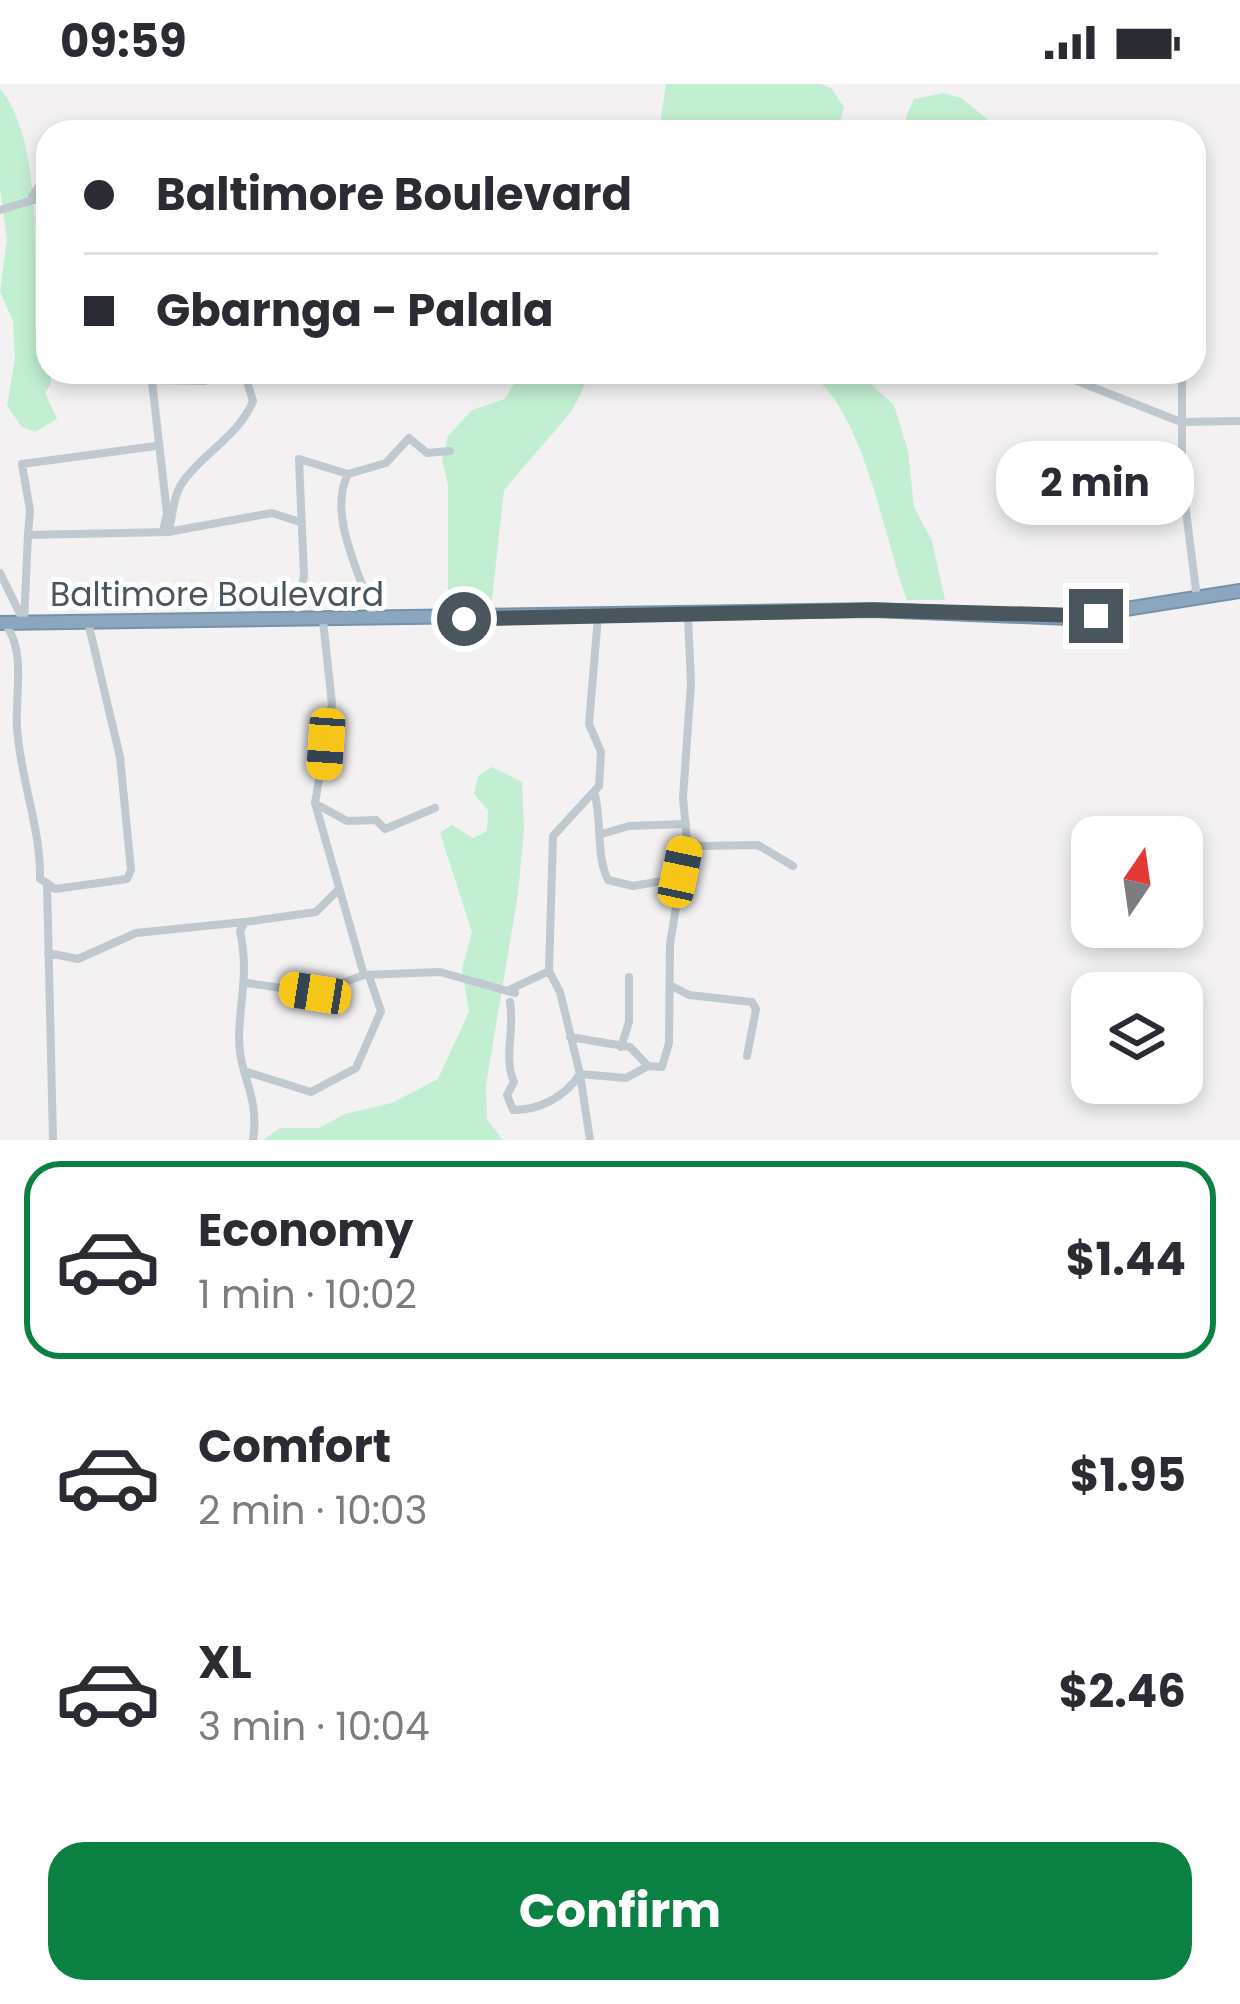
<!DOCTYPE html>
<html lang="en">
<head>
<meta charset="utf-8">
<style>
  :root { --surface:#fff; --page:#f2f2f3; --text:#2b2b33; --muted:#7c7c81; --line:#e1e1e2; --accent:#0b8043 }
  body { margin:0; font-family:Poppins,sans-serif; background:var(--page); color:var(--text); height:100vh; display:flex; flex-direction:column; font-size:45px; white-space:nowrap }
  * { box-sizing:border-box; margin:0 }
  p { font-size:39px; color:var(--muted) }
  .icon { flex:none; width:66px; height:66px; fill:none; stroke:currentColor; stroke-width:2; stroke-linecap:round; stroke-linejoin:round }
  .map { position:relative; height:1056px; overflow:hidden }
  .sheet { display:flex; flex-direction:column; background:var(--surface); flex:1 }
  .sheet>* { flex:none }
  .hud { position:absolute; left:36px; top:36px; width:1170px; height:264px; border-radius:36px; box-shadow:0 6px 18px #0003; display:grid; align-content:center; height:264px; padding:0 48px; background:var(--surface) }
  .needle { width:78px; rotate:13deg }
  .buttons { position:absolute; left:1071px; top:732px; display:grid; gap:24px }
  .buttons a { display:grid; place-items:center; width:132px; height:132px; border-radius:24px; background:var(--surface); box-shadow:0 6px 18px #0003; font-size:60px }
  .end { position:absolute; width:54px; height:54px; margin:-27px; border:15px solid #49565e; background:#fff; box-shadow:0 0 0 6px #fff }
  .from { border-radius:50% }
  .bubble { position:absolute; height:84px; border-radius:36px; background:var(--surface); box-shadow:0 6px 18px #0003; font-size:39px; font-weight:700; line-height:84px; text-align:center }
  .car { position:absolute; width:36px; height:72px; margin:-36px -18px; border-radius:15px; box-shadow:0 0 9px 3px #0007; background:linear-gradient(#f5c518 24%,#345 0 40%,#f5c518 0 76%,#345 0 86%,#f5c518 0) }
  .hud b { display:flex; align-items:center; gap:42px; height:114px; font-size:45px }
  .hud b+b { border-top:3px solid var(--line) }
  .hud i { width:30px; height:30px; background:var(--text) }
  ul { padding:21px 0 0; list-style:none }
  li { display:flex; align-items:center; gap:36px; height:198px; margin:0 24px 18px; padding:0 24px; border:6px solid transparent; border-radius:36px }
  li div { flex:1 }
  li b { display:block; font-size:45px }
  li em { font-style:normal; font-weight:700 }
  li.current { border-color:var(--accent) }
  li>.icon { width:108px; height:108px; stroke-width:1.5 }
  .action { display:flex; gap:24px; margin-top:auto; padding:24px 48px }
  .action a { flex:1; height:138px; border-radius:36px; background:var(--accent); color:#fff; font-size:48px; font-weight:700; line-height:138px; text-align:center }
  .status { display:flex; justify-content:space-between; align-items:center; height:84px; padding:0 60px; background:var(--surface); direction:ltr }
  .status svg { height:33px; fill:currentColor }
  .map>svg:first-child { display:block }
  .green { fill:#c2efd1 }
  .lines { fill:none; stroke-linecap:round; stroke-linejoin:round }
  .highway-casing { stroke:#7692aa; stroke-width:16 }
  .minor { stroke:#bfc9cf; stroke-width:8 }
  .highway { stroke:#8ba6be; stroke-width:12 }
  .route { stroke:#49565e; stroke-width:15 }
  .labels { text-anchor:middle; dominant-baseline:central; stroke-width:10; stroke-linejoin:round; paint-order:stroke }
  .street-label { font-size:33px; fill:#49565e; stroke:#fff }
</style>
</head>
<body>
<div class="status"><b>09:59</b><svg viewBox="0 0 49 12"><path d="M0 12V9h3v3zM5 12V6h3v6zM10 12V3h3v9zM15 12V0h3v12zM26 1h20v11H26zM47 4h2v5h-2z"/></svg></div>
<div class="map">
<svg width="1240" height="1056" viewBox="0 0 1240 1056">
  <rect width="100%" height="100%" fill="#f3f1f1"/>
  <path class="green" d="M666,0h154l11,4 13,19 -7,25h-178z
    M0,4c46,58 32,180 36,252l12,9 3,35 -6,9 12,26 -22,13 -13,-5 -15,-21 8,-48 -2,-37 -13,-29 7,-53 -7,-51z
    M943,9l18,5 34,27 39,-2 13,9h-140l-1,-15 8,-18z
    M521,288h70l-19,39 -68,79 -13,118h-43v-123l-6,-26 6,-23 24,-26 33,-11z
    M809,288h48l37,33 14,46 6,56 18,34 13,59h-38c-25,-68 -42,-186 -98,-228z
    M492,683l30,15 2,48 -6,64 -32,191 1,34 16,21h-240l17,-12h39l26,-14 47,-11 46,-24 31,-67 -7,-43 10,-37 -32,-99 12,-8 21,13 14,-7 1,-21 -14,-16 4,-18z"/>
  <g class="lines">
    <defs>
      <path id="highway" d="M0,539l874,-13 195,8 171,-27"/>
    </defs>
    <use href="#highway" class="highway-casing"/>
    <path class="minor" d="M68,43l1,5
      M36,114l-4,-2 16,-23
      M37,115l11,11
      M0,126l37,-11
      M151,288l16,142 -4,17
      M1054,288l127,50 59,-1
      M1182,288v108l15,118
      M152,296l53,1 32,-9
      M348,390c-21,41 13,101 25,142
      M168,448l104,-19 28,9
      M28,451l2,-25 -8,-46 134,-18
      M0,489l24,49 4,-87 140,-3c6,-18 4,-37 17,-53 21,-28 54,-44 68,-78l-9,-29
      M297,524l7,-32 -5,-117 49,15 38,-11 23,-25 18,15 23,-2
      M323,537l9,83 -17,99 49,172 76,-3 75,21
      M6,541c20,28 9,68 11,102 3,52 24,100 23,152l7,4
      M595,711c7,29 1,61 13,85l25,6 47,-8
      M316,720l31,17 29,-1 9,9 50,-21
      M605,749l24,-7 57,-2
      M687,756l12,6 59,-1 35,21
      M48,869l30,6 58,-26 108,-11
      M247,899l68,10 49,-18
      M670,901l19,10 63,7 4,7 -9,47
      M507,907l42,-20
      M510,918c5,28 -7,55 4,80l-7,13 6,15c27,0 52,-13 67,-36l-20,-82 -11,-21 4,-135 46,-50 2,-34 -12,-28 9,-107
      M570,953l60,10 18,19
      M621,963l8,-25v-45
      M244,987l67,21 45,-24 25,-57 -11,-32
      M53,1056l-6,-257 8,6 72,-10 4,-9 -11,-113 -32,-135
      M253,1056c7,-46 -14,-62 -14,-103 1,-41 10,-63 1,-106l5,-9 71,-10 23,-23
      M590,1056l-10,-66 46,4 22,-12 14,1 7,-24 1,-99 17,-104 -4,-42 8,-115 -3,-66"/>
    <use href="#highway" class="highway"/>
  </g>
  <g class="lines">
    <path class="route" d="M464,535l410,-9 222,6"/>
  </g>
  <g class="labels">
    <g class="street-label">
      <text x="217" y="510">Baltimore Boulevard</text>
    </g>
  </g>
</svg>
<div class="buttons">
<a><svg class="needle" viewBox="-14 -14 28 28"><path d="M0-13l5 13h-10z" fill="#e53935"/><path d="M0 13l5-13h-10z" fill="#7c7c81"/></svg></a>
<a><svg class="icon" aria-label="layers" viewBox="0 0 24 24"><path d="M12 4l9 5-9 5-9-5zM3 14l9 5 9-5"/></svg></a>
</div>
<i class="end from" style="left:464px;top:535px"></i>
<i class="end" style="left:1096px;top:532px"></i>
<div class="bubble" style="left:996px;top:357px;width:198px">2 min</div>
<i class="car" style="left:326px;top:660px;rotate:184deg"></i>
<i class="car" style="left:680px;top:788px;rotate:12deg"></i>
<i class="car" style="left:315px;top:909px;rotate:279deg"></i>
<div class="hud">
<b><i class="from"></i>Baltimore Boulevard</b>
<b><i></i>Gbarnga - Palala</b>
</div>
</div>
<section class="sheet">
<ul>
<li class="current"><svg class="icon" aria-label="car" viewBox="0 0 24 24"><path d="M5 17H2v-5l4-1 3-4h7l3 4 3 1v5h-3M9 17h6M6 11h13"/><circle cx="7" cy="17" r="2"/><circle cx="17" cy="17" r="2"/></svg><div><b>Economy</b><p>1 min · 10:02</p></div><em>$1.44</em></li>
<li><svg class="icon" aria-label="car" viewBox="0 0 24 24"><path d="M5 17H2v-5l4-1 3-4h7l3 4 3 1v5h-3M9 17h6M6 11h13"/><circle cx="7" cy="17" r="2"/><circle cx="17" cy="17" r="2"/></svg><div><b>Comfort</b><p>2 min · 10:03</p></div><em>$1.95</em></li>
<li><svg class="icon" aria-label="car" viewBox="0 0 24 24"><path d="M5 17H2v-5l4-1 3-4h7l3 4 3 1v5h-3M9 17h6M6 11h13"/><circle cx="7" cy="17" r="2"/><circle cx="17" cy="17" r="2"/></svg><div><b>XL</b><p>3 min · 10:04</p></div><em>$2.46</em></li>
</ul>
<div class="action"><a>Confirm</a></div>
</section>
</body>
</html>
